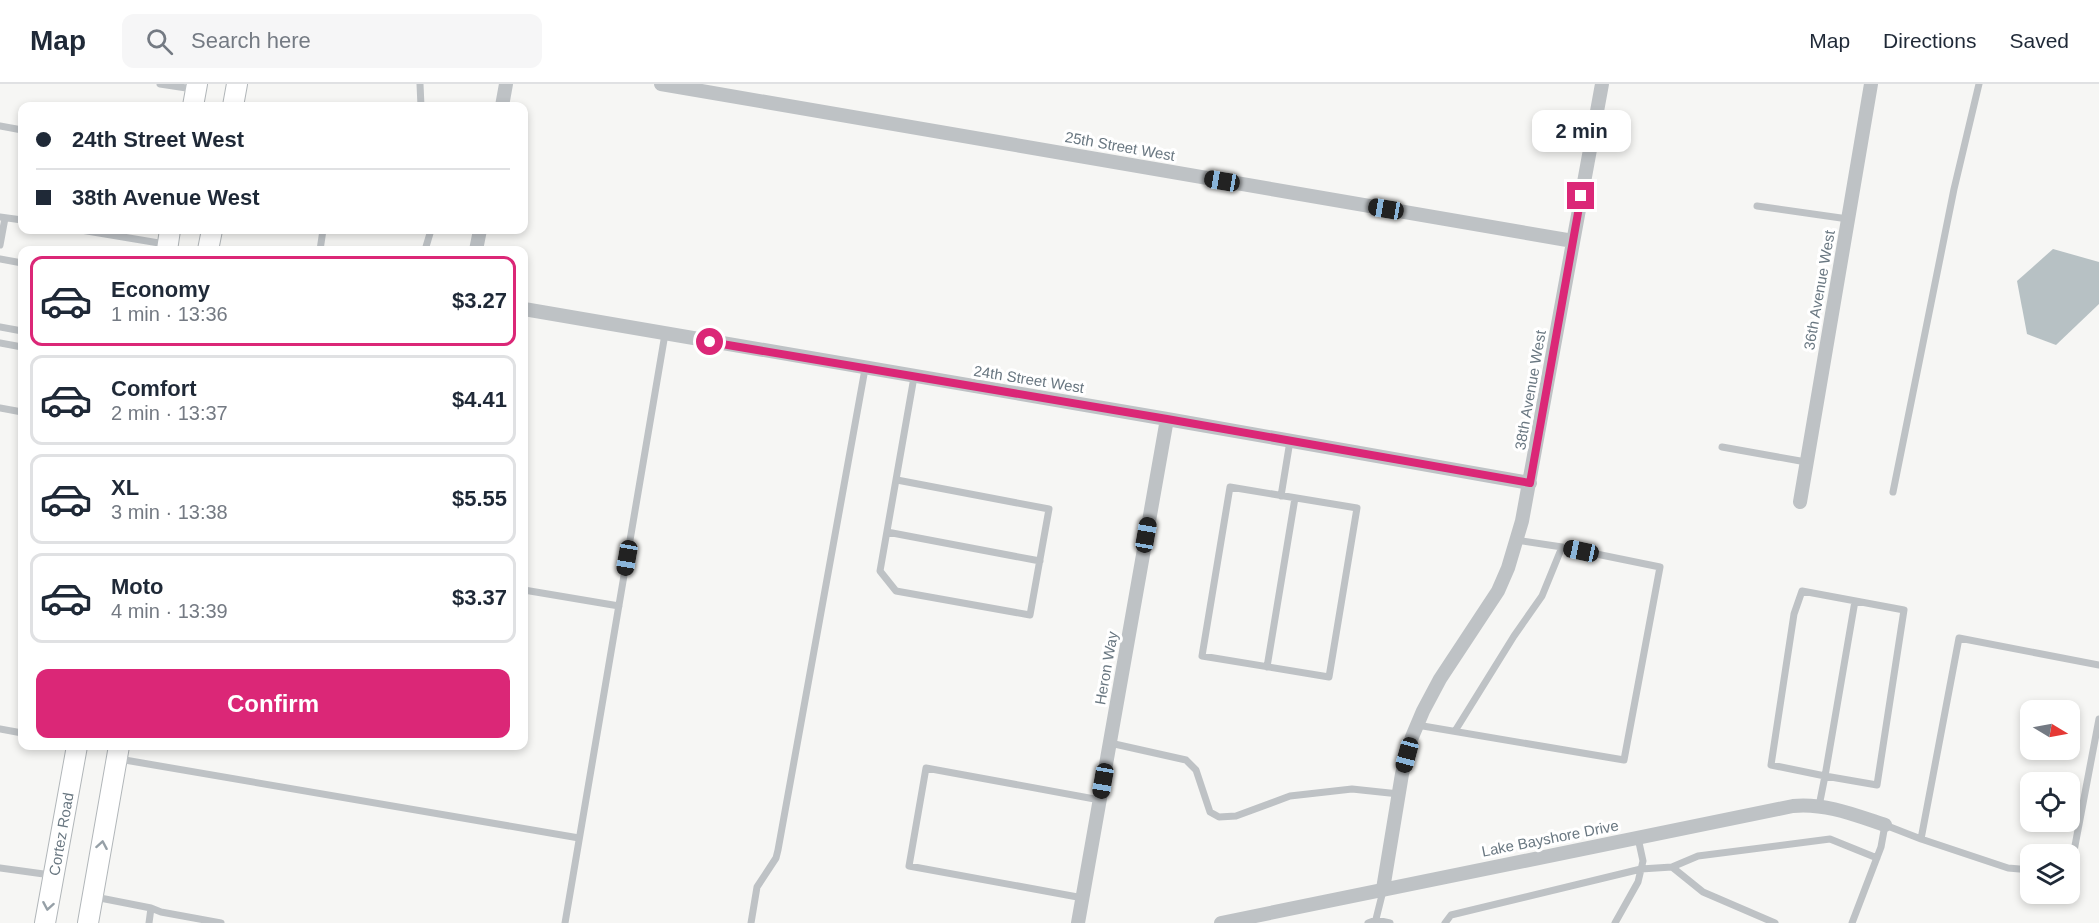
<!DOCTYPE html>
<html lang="en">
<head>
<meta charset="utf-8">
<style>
  :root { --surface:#fff; --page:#f6f6f7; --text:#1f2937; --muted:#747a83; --line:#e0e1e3; --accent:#db2777 }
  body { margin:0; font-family:Helvetica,sans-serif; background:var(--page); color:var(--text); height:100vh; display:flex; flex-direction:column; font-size:22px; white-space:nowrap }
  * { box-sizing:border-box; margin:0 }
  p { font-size:20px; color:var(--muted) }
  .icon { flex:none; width:33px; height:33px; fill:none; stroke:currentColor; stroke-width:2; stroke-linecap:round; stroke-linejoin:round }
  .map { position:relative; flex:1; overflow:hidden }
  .drawer { position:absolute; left:18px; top:162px; width:510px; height:504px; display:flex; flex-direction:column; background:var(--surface); border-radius:12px; box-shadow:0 3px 9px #0003 }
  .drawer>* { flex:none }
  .banner { position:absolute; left:18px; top:18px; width:510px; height:132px; border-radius:12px; box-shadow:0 3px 9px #0003; display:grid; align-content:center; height:132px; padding:0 18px; background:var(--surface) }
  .needle { width:39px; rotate:100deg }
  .fabs { position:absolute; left:2020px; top:616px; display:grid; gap:12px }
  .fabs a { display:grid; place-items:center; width:60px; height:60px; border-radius:12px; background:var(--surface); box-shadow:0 3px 9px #0003; font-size:30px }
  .end { position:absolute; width:27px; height:27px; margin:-14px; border:8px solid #db2777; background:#fff; box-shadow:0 0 0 3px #fff }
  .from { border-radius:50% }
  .bubble { position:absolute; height:42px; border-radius:12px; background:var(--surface); box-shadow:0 3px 9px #0003; font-size:20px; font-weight:700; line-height:42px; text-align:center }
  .car { position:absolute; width:18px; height:36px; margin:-18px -9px; border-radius:8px; box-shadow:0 0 4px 2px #0007; background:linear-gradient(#222 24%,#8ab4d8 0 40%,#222 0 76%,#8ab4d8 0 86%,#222 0) }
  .banner b { display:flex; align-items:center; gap:21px; height:57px; font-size:22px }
  .banner b+b { border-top:2px solid var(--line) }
  .banner i { width:15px; height:15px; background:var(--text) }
  ul { padding:10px 0 0; list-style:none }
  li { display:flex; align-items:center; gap:18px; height:90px; margin:0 12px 9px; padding:0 6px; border:3px solid var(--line); border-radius:12px }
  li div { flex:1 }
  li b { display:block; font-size:22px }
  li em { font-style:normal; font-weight:700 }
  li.on { border-color:var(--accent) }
  li>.icon { width:54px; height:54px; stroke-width:1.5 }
  .button { display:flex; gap:12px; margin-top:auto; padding:12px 18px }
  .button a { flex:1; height:69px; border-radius:12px; background:var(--accent); color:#fff; font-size:24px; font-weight:700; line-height:69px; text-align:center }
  header { display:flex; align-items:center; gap:36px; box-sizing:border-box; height:84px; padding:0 30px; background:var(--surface); border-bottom:2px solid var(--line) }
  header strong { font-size:28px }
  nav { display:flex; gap:33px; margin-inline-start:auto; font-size:21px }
  .search { width:420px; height:54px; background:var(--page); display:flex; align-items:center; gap:15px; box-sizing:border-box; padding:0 21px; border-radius:12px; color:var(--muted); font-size:22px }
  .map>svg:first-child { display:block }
  .water { fill:#b7c1c4 }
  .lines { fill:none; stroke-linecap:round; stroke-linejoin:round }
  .secondary-casing { stroke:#b1b6b9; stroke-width:22 }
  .service { stroke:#bec2c5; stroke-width:7 }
  .minor { stroke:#bec2c5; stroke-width:14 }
  .secondary { stroke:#fff; stroke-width:20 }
  .oneway { stroke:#96a0a7 }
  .route { stroke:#db2777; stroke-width:8 }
  .labels { text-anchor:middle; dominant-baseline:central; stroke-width:6; stroke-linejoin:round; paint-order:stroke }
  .street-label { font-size:15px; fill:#697781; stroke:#fff }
</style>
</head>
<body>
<header>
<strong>Map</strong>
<div class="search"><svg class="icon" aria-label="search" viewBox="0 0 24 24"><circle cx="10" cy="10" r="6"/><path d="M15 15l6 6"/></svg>Search here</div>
<nav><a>Map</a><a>Directions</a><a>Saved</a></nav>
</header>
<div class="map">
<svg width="2099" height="839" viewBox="0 0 2099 839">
  <rect width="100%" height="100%" fill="#f6f6f4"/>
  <path class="water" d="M2053,165l46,13v42l-43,41 -29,-11 -10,-53z"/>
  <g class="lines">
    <defs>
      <path id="secondary" d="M193,22l4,-22
        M233,22l4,-22
        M167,166l3,-20
        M208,166l4,-20
        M45,839l32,-177
        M88,839l31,-177"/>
    </defs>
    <use href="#secondary" class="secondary-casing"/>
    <path class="service" d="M160,0l33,5
      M420,0l1,22
      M0,42l22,4
      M1757,122l91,13
      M0,133l22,3
      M81,146l84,14
      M0,161l5,-27
      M320,166l3,-20
      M425,166l6,-20
      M0,175l22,4
      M0,243l22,4
      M0,259l22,4
      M0,324l22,4
      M1722,363l84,15
      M897,396l152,29 -19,106 -134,-24 -16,-20 34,-194
      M1230,403l127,21 -28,169 -127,-21z
      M1893,408l61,-303 25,-105
      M1281,412l9,-55
      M887,448l153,29
      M524,506l95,16
      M1267,583l28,-169
      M1417,641l207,35 36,-193 -98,-20 -46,-7
      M0,645l22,4
      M1455,647l59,-95 28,-40 20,-49
      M1110,659l76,17 10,10 14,42 9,5 17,-1 54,-20 62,-7 47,5
      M119,675l460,79
      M1819,722l6,-30 52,9 27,-175 -102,-19 -8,23 -23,151 54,11 30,-175
      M1672,783l26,-11 132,-17 47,19
      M0,784l51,7
      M2031,786l-23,-2 -87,-29 38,-201 140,27
      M2070,788l29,-153
      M95,813l56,11 -2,15
      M1083,814l-174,-32 17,-98 174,32
      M151,824l10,4 60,11
      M565,839l100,-589
      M751,839l6,-36 19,-29 2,-8 87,-481
      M1368,839l8,-3 14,3
      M1375,839l8,-32
      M1445,839l6,-8 190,-46 31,-2 31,25 72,31
      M1615,839l23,-41 5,-21 -5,-23
      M1852,839l29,-76 4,-22 36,14"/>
    <path class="minor" d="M661,0l912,157
      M502,22l4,-22
      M476,166l4,-20
      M524,225l643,110 363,64
      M1800,418l71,-418
      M1383,805l19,-115 10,-37 11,-26 17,-32 58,-88 10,-23 14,-47 80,-437
      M1078,839l89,-504
      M1221,839l572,-117c33,-3 62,9 92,19"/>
    <use href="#secondary" class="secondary"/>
  </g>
  <defs><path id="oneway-chevron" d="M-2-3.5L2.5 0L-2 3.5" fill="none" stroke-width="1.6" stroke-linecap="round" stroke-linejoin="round" transform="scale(1.5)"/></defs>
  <g class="oneway">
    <use href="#oneway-chevron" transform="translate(102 761) rotate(-80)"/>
    <use href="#oneway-chevron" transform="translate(48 822) rotate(100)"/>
  </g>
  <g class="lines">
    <path class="route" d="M710,258l457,77 363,64 51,-287"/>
  </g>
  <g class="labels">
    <g class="street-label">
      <text transform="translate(1120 62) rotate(10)">25th Street West</text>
      <text transform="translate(1819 206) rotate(-80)">36th Avenue West</text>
      <text transform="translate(1029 295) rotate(9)">24th Street West</text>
      <text transform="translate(1530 306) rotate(-80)">38th Avenue West</text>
      <text transform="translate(1106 584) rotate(-80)">Heron Way</text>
      <text transform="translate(61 750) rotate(-80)">Cortez Road</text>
      <text transform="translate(1550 754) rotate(-11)">Lake Bayshore Drive</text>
    </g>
  </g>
</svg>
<div class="fabs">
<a><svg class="needle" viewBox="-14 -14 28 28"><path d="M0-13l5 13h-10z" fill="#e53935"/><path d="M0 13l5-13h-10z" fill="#747a83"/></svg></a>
<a><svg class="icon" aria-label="locate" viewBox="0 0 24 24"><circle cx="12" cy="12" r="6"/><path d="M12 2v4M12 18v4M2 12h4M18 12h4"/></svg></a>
<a><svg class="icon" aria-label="layers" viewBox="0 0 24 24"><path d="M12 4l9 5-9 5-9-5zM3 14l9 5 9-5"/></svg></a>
</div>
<i class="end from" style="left:710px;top:258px"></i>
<i class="end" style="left:1581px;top:112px"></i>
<div class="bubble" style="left:1532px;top:26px;width:99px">2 min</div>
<i class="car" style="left:1222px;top:97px;rotate:280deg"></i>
<i class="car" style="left:1386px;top:125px;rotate:280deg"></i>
<i class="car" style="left:1146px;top:451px;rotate:10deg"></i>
<i class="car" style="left:1581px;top:467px;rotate:282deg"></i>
<i class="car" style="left:627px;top:474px;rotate:190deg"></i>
<i class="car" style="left:1407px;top:671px;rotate:195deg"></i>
<i class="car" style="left:1103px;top:697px;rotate:190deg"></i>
<div class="banner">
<b><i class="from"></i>24th Street West</b>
<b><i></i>38th Avenue West</b>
</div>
<section class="drawer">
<ul>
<li class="on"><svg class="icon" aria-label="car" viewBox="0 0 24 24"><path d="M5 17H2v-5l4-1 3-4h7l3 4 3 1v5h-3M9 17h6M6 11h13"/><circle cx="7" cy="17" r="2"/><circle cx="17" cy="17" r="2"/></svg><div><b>Economy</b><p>1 min · 13:36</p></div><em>$3.27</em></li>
<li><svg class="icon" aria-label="car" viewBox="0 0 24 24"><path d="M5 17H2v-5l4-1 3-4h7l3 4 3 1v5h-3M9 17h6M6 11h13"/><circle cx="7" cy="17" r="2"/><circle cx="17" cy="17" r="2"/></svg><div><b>Comfort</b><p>2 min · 13:37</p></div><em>$4.41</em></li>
<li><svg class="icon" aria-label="car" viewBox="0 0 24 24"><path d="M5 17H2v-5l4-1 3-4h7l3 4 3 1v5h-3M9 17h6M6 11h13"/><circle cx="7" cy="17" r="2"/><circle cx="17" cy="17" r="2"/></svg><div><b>XL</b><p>3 min · 13:38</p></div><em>$5.55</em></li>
<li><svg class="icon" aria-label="car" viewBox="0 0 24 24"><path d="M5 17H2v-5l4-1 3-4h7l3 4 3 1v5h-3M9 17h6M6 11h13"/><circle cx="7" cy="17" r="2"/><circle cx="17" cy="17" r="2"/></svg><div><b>Moto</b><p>4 min · 13:39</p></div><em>$3.37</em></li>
</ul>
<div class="button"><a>Confirm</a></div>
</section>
</div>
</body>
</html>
